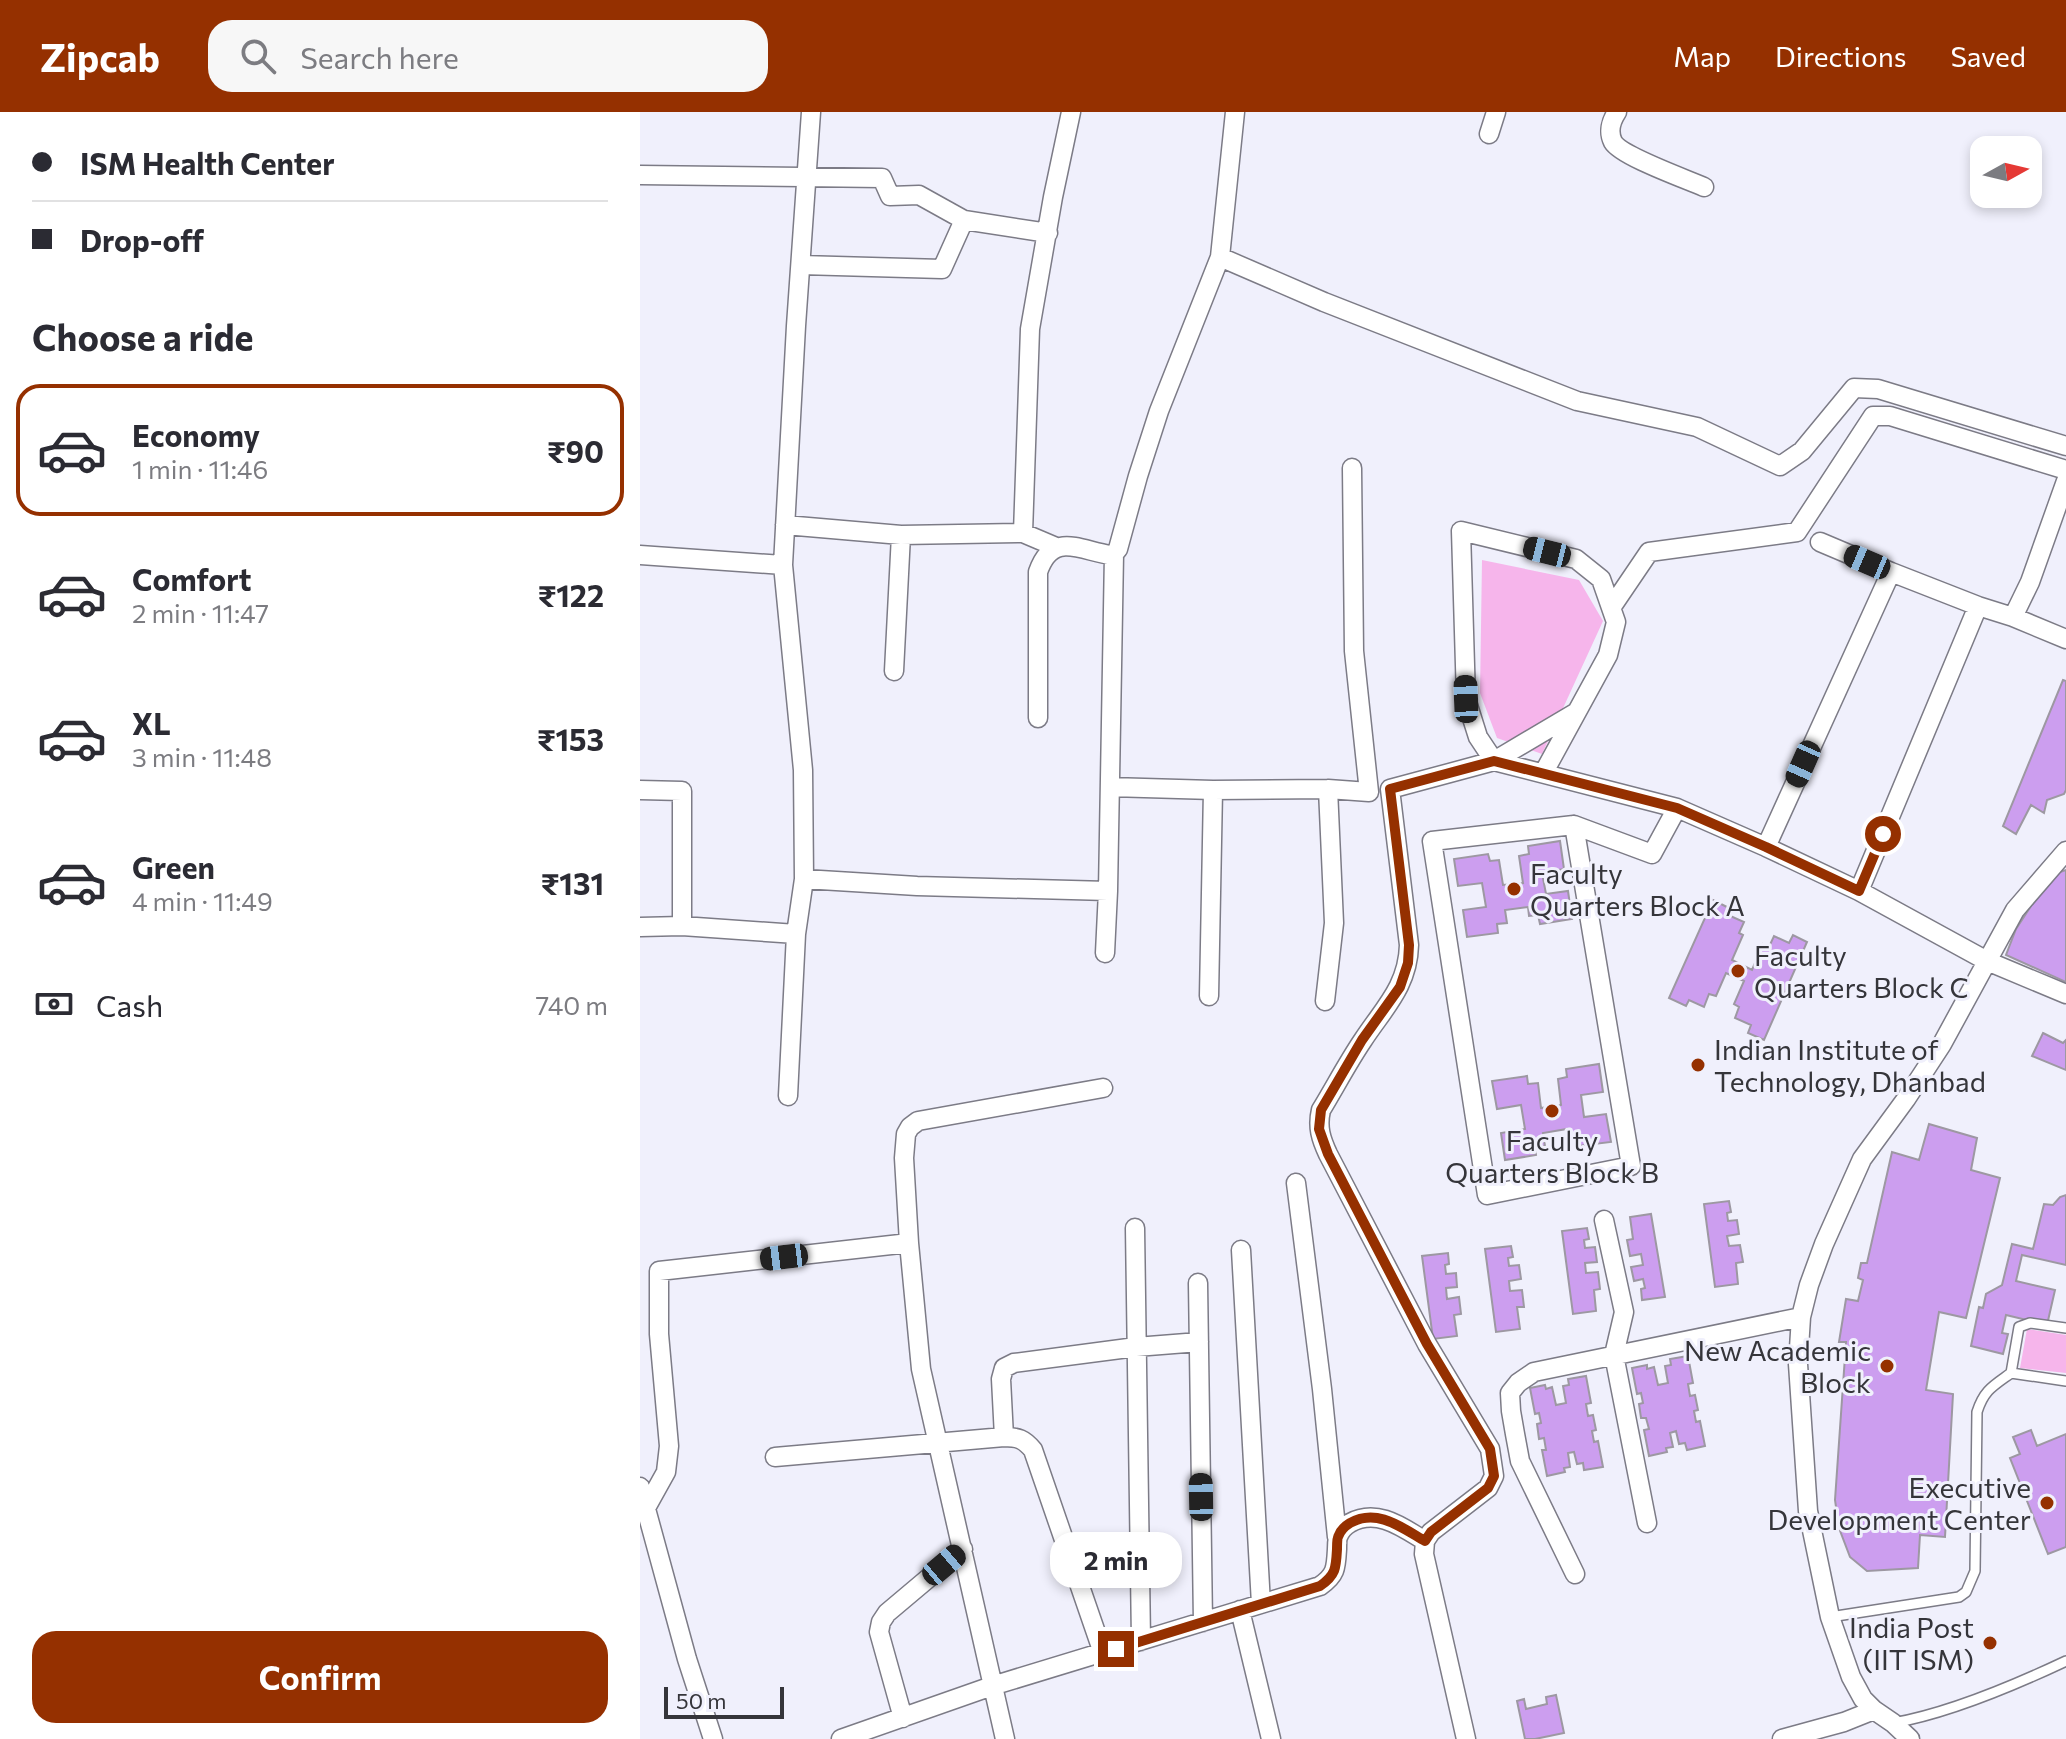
<!DOCTYPE html>
<html lang="en">
<head>
<meta charset="utf-8">
<style>
  :root { --surface:#fff; --page:#f7f7f7; --text:#2b2b33; --muted:#7c7c81; --line:#e1e1e2; --accent:#953000 }
  body { margin:0; font-family:Commissioner,sans-serif; background:var(--page); color:var(--text); height:100vh; display:flex; flex-direction:column; font-size:30px; white-space:nowrap }
  * { box-sizing:border-box; margin:0 }
  p { font-size:26px; color:var(--muted) }
  .icon { flex:none; width:44px; height:44px; fill:none; stroke:currentColor; stroke-width:2; stroke-linecap:round; stroke-linejoin:round }
  .map { position:relative; flex:1; overflow:hidden }
  .side { display:flex; flex-direction:column; background:var(--surface); width:640px }
  .side>* { flex:none }
  .hud { display:grid; align-content:center; height:176px; padding:0 32px; background:var(--surface) }
  .needle { width:52px; rotate:82deg }
  .buttons { position:absolute; left:1330px; top:24px; display:grid; gap:16px }
  .buttons a { display:grid; place-items:center; width:72px; height:72px; border-radius:16px; background:var(--surface); box-shadow:0 4px 12px #0003; font-size:40px }
  .scale { position:absolute; left:24px; bottom:20px; width:120px; box-sizing:border-box; padding-left:8px; border:4px solid #35353a; border-top:0; font-size:22px; line-height:28px; white-space:nowrap; color:#35353a; -webkit-text-stroke:6px #f0f0fc; paint-order:stroke }
  .end { position:absolute; width:36px; height:36px; margin:-18px; border:10px solid #953000; background:#fff; box-shadow:0 0 0 4px #fff }
  .from { border-radius:50% }
  .bubble { position:absolute; height:56px; border-radius:24px; background:var(--surface); box-shadow:0 4px 12px #0003; font-size:26px; font-weight:700; line-height:56px; text-align:center }
  .car { position:absolute; width:24px; height:48px; margin:-24px -12px; border-radius:10px; box-shadow:0 0 6px 2px #0007; background:linear-gradient(#222 24%,#8ab4d8 0 40%,#222 0 76%,#8ab4d8 0 86%,#222 0) }
  .hud b { display:flex; align-items:center; gap:28px; height:76px; font-size:30px }
  .hud b+b { border-top:2px solid var(--line) }
  .hud i { width:20px; height:20px; background:var(--text) }
  ul { padding:0; list-style:none }
  li { display:flex; align-items:center; gap:24px; height:132px; margin:0 16px 12px; padding:0 16px; border:4px solid transparent; border-radius:24px }
  li div { flex:1 }
  li b { display:block; font-size:30px }
  li em { font-style:normal; font-weight:700 }
  li.on { border-color:var(--accent) }
  li>.icon { width:72px; height:72px; stroke-width:1.5 }
  h2 { padding:0 32px; font-size:36px; line-height:96px }
  .pay { display:flex; align-items:center; gap:20px; height:88px; padding:0 32px; font-size:30px }
  .pay p { margin-inline-start:auto }
  .primary-button { display:flex; gap:16px; margin-top:auto; padding:16px 32px }
  .primary-button a { flex:1; height:92px; border-radius:24px; background:var(--accent); color:#fff; font-size:32px; font-weight:700; line-height:92px; text-align:center }
  header { display:flex; align-items:center; gap:48px; box-sizing:border-box; height:112px; padding:0 40px; background:var(--accent); color:#fff }
  header strong { font-size:38px }
  nav { display:flex; gap:44px; margin-inline-start:auto; font-size:28px }
  .search { width:560px; height:72px; background:var(--page); display:flex; align-items:center; gap:20px; box-sizing:border-box; padding:0 28px; border-radius:24px; color:var(--muted); font-size:30px }
  main { display:flex; flex:1; min-height:0 }
  .map>svg:first-child { display:block }
  .green { fill:#f6b5eb }
  .building { fill:#cc9eef; stroke:#9d98a2; stroke-width:2 }
  .lines { fill:none; stroke-linecap:round; stroke-linejoin:round }
  .lane-casing { stroke:#7c7b86; stroke-width:12 }
  .street-casing { stroke:#7c7b86; stroke-width:21 }
  .lane { stroke:#fff; stroke-width:9 }
  .street { stroke:#fff; stroke-width:18 }
  .route { stroke:#953000; stroke-width:10 }
  .poi-dot { fill:#953000; stroke:#f0f0fc; stroke-width:3 }
  .labels { text-anchor:middle; dominant-baseline:central; stroke-width:6; stroke-linejoin:round; paint-order:stroke }
  .poi-label { font-size:28px; fill:#35353a; stroke:#f0f0fc; text-anchor:start }
</style>
</head>
<body>
<header>
<strong>Zipcab</strong>
<div class="search"><svg class="icon" aria-label="search" viewBox="0 0 24 24"><circle cx="10" cy="10" r="6"/><path d="M15 15l6 6"/></svg>Search here</div>
<nav><a>Map</a><a>Directions</a><a>Saved</a></nav>
</header>
<main>
<section class="side">
<div class="hud">
<b><i class="from"></i>ISM Health Center</b>
<b><i></i>Drop-off</b>
</div>
<h2>Choose a ride</h2>
<ul>
<li class="on"><svg class="icon" aria-label="car" viewBox="0 0 24 24"><path d="M5 17H2v-5l4-1 3-4h7l3 4 3 1v5h-3M9 17h6M6 11h13"/><circle cx="7" cy="17" r="2"/><circle cx="17" cy="17" r="2"/></svg><div><b>Economy</b><p>1 min · 11:46</p></div><em>₹90</em></li>
<li><svg class="icon" aria-label="car" viewBox="0 0 24 24"><path d="M5 17H2v-5l4-1 3-4h7l3 4 3 1v5h-3M9 17h6M6 11h13"/><circle cx="7" cy="17" r="2"/><circle cx="17" cy="17" r="2"/></svg><div><b>Comfort</b><p>2 min · 11:47</p></div><em>₹122</em></li>
<li><svg class="icon" aria-label="car" viewBox="0 0 24 24"><path d="M5 17H2v-5l4-1 3-4h7l3 4 3 1v5h-3M9 17h6M6 11h13"/><circle cx="7" cy="17" r="2"/><circle cx="17" cy="17" r="2"/></svg><div><b>XL</b><p>3 min · 11:48</p></div><em>₹153</em></li>
<li><svg class="icon" aria-label="car" viewBox="0 0 24 24"><path d="M5 17H2v-5l4-1 3-4h7l3 4 3 1v5h-3M9 17h6M6 11h13"/><circle cx="7" cy="17" r="2"/><circle cx="17" cy="17" r="2"/></svg><div><b>Green</b><p>4 min · 11:49</p></div><em>₹131</em></li>
</ul>
<div class="pay"><svg class="icon" aria-label="cash" viewBox="0 0 24 24"><path d="M3 7h18v10H3z"/><circle cx="12" cy="12" r="2"/></svg>Cash<p>740 m</p></div>
<div class="primary-button"><a>Confirm</a></div>
</section>
<div class="map">
<svg width="1426" height="1627" viewBox="0 0 1426 1627">
  <rect width="100%" height="100%" fill="#f0f0fc"/>
  <path class="green" d="M842,448l97,20 24,41 -61,133 -45,-16 -17,-45z
    M1387,1217l39,6v38l-46,-5z"/>
  <path class="building" d="M1423,568l3,1v109l-2,4 -17,6 -3,13 -13,-8 -15,29 -13,-8z
    M920,729l4,28 -22,4 4,21 22,-3 4,28 -32,5 -2,-9 -9,1 -1,-9 -23,3 2,13 -10,1 1,9 -31,4 -4,-27 23,-3 -4,-24 -24,3 -4,-27 34,-5 2,7 9,-1 4,25 20,-2 -4,-27 10,-2 -1,-8z
    M1426,758v112l-60,-27 10,-26 28,-43 16,-14z
    M1073,788l18,9 -3,6 16,7 -5,11 4,2 -11,25 20,10 11,-26 6,3 5,-11 15,7 4,-8 14,7 -43,98 -16,-7 3,-8 -16,-7 4,-11 -5,-3 10,-23 -18,-8 -10,23 -7,-2 -5,13 -15,-7 -3,6 -17,-8z
    M1403,921l20,10 3,-3v30l-34,-14z
    M959,952l4,28 -22,3 3,22 22,-3 5,28 -33,4 -1,-8 -9,1 -1,-10 -24,4 2,13 -10,1 1,8 -31,5 -4,-27 24,-4 -4,-24 -24,4 -5,-28 35,-5 1,8 10,-1 3,25 20,-3 -3,-26 9,-2 -1,-8z
    M1289,1012l48,14 -6,32 29,8 -34,140 -27,-6 -13,78 27,4 -8,143 -25,-2 -2,33 -51,3 -17,-14 -11,-29 -4,-28 11,-158h-7l7,-43 12,2 5,-21 -5,-2 3,-15h6l25,-111 27,8z
    M1426,1083v70l-44,-10 -6,26 39,9 -8,35 -41,-10 -4,18 6,1 -5,20 -32,-8 8,-39 4,1 3,-14 16,-9 10,-41 21,5 11,-45 9,1 7,-8z
    M1089,1089l2,11 -4,1 1,8 9,-1 2,14 -12,2 2,10 11,-1 3,17 -7,1 2,21 -23,3 -11,-83z
    M1011,1102l14,83 -23,3 -1,-11 4,-1 -2,-9 -9,2 -3,-14 12,-2 -2,-11 -11,2 -3,-16 6,-1 -3,-22z
    M947,1116l2,11 -5,1 1,8 10,-1 2,15 -12,1 1,10 12,-1 2,17 -6,1 2,21 -23,3 -11,-83z
    M871,1134l2,11 -5,1 1,8 10,-1 2,14 -12,2 1,10 12,-1 2,17h-7l3,22 -24,3 -11,-83z
    M808,1141l1,11 -4,1 1,9 10,-1 1,14 -11,1 1,11 12,-2 2,17 -7,1 3,21 -24,3 -11,-83z
    M1048,1244l5,27 -5,1 2,12 5,-1 3,15 -4,1 2,11 4,-1 5,25 -18,4 -2,-7 -6,1 -3,-13 -6,2 3,14 -7,1 1,4 -18,4 -5,-26 5,-1 -3,-11h-5l-2,-14 4,-1 -2,-10 -4,1 -5,-26 15,-3v4l7,-2 4,18 10,-2 -3,-17 6,-1 -1,-6z
    M946,1264l5,27 -5,1 2,12 5,-1 3,15 -4,1 2,11 4,-1 5,26 -19,3 -1,-7 -6,1 -3,-12 -6,1 2,14 -6,1 1,4 -18,4 -5,-26h4l-2,-12 -5,1 -2,-15 4,-1 -2,-10 -4,1 -5,-26 15,-3 1,4 6,-2 4,18 10,-2 -3,-17 6,-1 -1,-6z
    M1391,1318l6,16 29,-12v113l-18,7 -38,-96 10,-4 -7,-17z
    M916,1583l8,38 -29,6h-10l-8,-38 7,-2 2,10 21,-5 -1,-7z"/>
  <g class="lines">
    <defs>
      <path id="lane" d="M1426,1216l-36,-5 -11,4 -8,46 55,8
        M1190,1505l129,-20 7,-5 9,-21 2,-159c7,-22 16,-26 34,-39
        M1253,1611c57,-10 120,-37 173,-62"/>
      <path id="street" d="M977,0c-6,9 -9,20 -4,30 8,14 73,37 91,45
        M849,22l7,-22
        M0,63l242,3 8,18 29,-1 45,25 84,13
        M580,145l104,45 253,99 120,26 83,39 22,-15 52,-63 24,1 188,57
        M161,153l141,4 22,-49
        M145,413l116,10 122,-2 33,14
        M383,421l7,-204 23,-132 18,-85
        M1180,430l71,30 87,34 35,11 53,22
        M0,443l143,10
        M971,496l38,-56 148,-20 76,-116h17l176,54
        M1373,505l17,-35 36,-101
        M254,559l7,-136
        M398,606v-146c14,-41 41,-22 72,-17l4,-1 4,-5 20,-73 21,-65 61,-154 15,-145
        M904,660l64,-117 8,-33 -15,-43 -25,-20 -115,-28 5,168 12,38 16,24 183,47 89,39 93,44 128,70 79,33
        M470,675l103,3 115,-1 41,3 -15,-141 -2,-183
        M0,678l42,1v135
        M934,713l57,341 -144,29 -55,-354 142,-16 78,29 25,-46
        M1126,735l125,-275
        M164,767l113,7 191,5
        M1219,779l119,-285
        M0,815l42,-1 114,8
        M465,841l3,-62 6,-337
        M569,884l4,-206
        M685,889l9,-78 -6,-134
        M148,984l8,-162 8,-55 -1,-109 -20,-205 13,-239 15,-214
        M656,1071l26,206 15,148
        M964,1108l20,92 -10,43 33,168
        M495,1116l6,413
        M601,1138l20,354
        M558,1171l5,339
        M364,1325l-3,-58 3,-11 10,-5 122,-16 63,-5
        M135,1345l229,-20c14,0 20,2 29,13l70,203
        M0,1375l47,172 26,80
        M6,1396l20,-36 3,-26 -10,-112v-63l250,-28
        M935,1462l-55,-113 -5,-27 -4,-23 -1,-18 8,-10 16,-11 267,-55
        M600,1498l31,129
        M263,1606l-24,-86 2,-10 6,-9 76,-64
        M201,1627l151,-53 328,-100c16,-11 16,-18 17,-37 0,-1 0,-11 1,-12 2,-6 7,-11 12,-14 27,-15 52,4 75,18
        M365,1627l-84,-370 -12,-126 -5,-85 2,-24 4,-7 8,-6 185,-33
        M826,1627l-42,-185 1,-13 6,-9 57,-44 6,-12 -4,-27 -63,-105 -99,-190c-7,-15 -11,-27 -7,-44 14,-23 27,-48 42,-70 21,-32 45,-54 46,-95l-19,-156 104,-28 81,-48
        M1142,1627l62,-17 30,-12
        M1270,1627l-17,-16 -19,-13 -11,-11 -12,-22 -21,-60 -22,-106 -10,-147 3,-47 8,-32 15,-41 38,-85 44,-60 36,-55 73,-134 51,-59"/>
    </defs>
    <use href="#lane" class="lane-casing"/>
    <use href="#street" class="street-casing"/>
    <use href="#lane" class="lane"/>
    <use href="#street" class="street"/>
  </g>
  <g class="lines">
    <path class="route" d="M476,1537l204,-63c16,-11 16,-18 17,-37 0,-1 0,-11 1,-12 2,-6 7,-11 12,-14 27,-15 51,4 75,18l6,-9 57,-44 6,-12 -4,-27 -63,-105 -99,-190 -9,-25 2,-19 41,-70 38,-53 8,-24 1,-18 -19,-156 104,-28 183,47 89,39 93,44 24,-57"/>
  </g>
  <g class="poi-dot">
    <circle cx="874" cy="777" r="8"/>
    <circle cx="1098" cy="859" r="8"/>
    <circle cx="1058" cy="953" r="8"/>
    <circle cx="912" cy="999" r="8"/>
    <circle cx="1247" cy="1254" r="8"/>
    <circle cx="1407" cy="1391" r="8"/>
    <circle cx="1350" cy="1531" r="8"/>
  </g>
  <g class="labels">
    <g class="poi-label">
      <text x="890" y="761">Faculty<tspan x="890" dy="32">Quarters Block A</tspan></text>
      <text x="1114" y="843">Faculty<tspan x="1114" dy="32">Quarters Block C</tspan></text>
      <text x="1074" y="937">Indian Institute of<tspan x="1074" dy="32">Technology, Dhanbad</tspan></text>
      <text x="912" y="1028" text-anchor="middle">Faculty<tspan x="912" dy="32">Quarters Block B</tspan></text>
      <text x="1231" y="1238" text-anchor="end">New Academic<tspan x="1231" dy="32">Block</tspan></text>
      <text x="1391" y="1375" text-anchor="end">Executive<tspan x="1391" dy="32">Development Center</tspan></text>
      <text x="1334" y="1515" text-anchor="end">India Post<tspan x="1334" dy="32">(IIT ISM)</tspan></text>
    </g>
  </g>
</svg>
<div class="buttons">
<a><svg class="needle" viewBox="-14 -14 28 28"><path d="M0-13l5 13h-10z" fill="#e53935"/><path d="M0 13l5-13h-10z" fill="#7c7c81"/></svg></a>
</div>
<div class="scale">50 m</div>
<i class="end from" style="left:1243px;top:722px"></i>
<i class="end" style="left:476px;top:1537px"></i>
<div class="bubble" style="left:410px;top:1420px;width:132px">2 min</div>
<i class="car" style="left:907px;top:440px;rotate:284deg"></i>
<i class="car" style="left:1227px;top:450px;rotate:293deg"></i>
<i class="car" style="left:826px;top:587px;rotate:358deg"></i>
<i class="car" style="left:1163px;top:652px;rotate:204deg"></i>
<i class="car" style="left:144px;top:1145px;rotate:263deg"></i>
<i class="car" style="left:561px;top:1385px;rotate:359deg"></i>
<i class="car" style="left:304px;top:1453px;rotate:50deg"></i>
</div>
</main>
</body>
</html>
